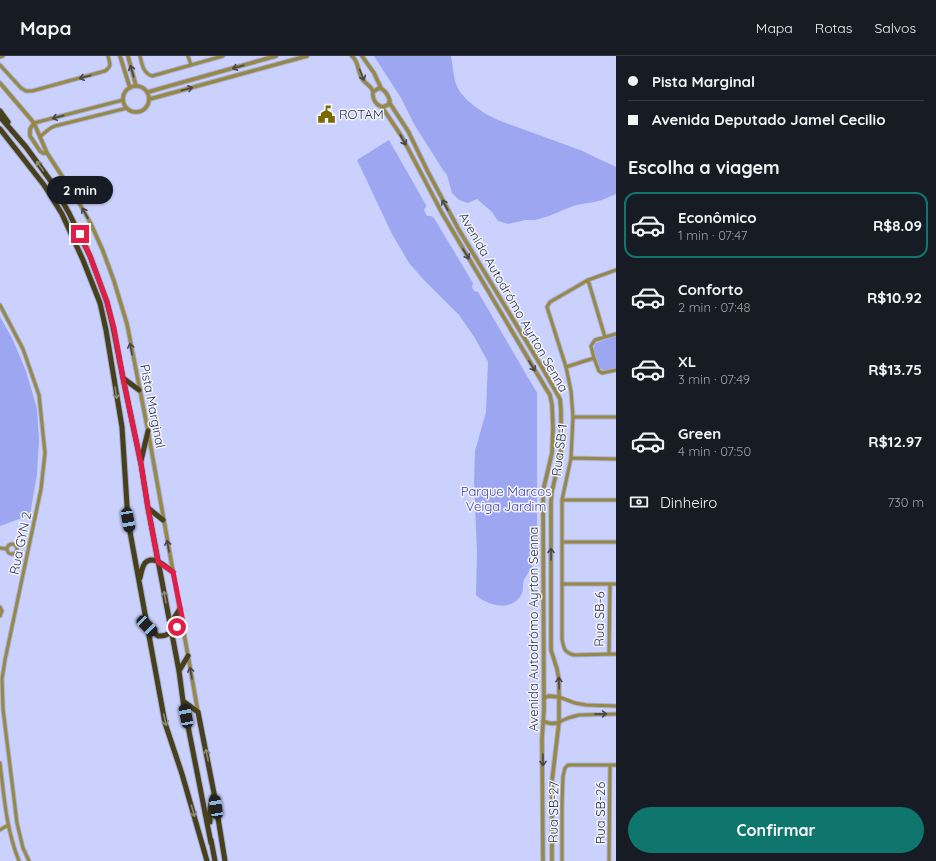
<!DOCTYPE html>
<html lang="pt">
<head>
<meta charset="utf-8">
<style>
  :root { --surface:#171b24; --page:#20242c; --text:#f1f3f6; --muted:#9ea1a6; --line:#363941; --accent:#0f766e }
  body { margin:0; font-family:Quicksand,sans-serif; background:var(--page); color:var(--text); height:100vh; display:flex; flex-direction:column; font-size:15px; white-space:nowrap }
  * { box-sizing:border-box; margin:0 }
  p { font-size:13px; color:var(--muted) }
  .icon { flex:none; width:22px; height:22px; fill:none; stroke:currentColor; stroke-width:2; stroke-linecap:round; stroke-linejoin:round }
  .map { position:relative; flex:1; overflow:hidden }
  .sheet { display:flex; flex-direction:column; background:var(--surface); width:320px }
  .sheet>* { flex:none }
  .top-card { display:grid; align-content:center; height:88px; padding:0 12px; background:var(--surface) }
  .end { position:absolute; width:18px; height:18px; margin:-9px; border:5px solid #e11d48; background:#fff; box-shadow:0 0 0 2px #fff }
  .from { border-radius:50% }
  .bubble { position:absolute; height:28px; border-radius:14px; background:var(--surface); box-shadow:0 1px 3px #0004; font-size:13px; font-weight:700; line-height:28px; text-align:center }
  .car { position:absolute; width:12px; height:24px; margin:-12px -6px; border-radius:5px; box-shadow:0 0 3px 1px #0007; background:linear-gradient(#222 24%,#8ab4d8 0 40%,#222 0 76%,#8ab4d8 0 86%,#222 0) }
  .top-card b { display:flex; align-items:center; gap:14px; height:38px; font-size:15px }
  .top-card b+b { border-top:1px solid var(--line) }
  .top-card i { width:10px; height:10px; background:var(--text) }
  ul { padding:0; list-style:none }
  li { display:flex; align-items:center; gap:12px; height:66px; margin:0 8px 6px; padding:0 4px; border:2px solid transparent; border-radius:12px }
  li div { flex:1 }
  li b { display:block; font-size:15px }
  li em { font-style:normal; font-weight:700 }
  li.selected { border-color:var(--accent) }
  li>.icon { width:36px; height:36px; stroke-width:1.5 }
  h2 { padding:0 12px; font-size:18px; line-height:48px }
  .pay { display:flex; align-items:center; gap:10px; height:44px; padding:0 12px; font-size:15px }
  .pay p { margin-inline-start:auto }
  .button { display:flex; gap:8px; margin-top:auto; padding:8px 12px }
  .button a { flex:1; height:46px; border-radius:24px; background:var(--accent); color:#fff; font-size:16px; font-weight:700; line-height:46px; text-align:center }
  header { display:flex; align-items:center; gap:24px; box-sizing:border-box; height:56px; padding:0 20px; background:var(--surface); border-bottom:1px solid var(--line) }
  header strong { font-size:19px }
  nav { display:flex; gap:22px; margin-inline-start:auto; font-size:14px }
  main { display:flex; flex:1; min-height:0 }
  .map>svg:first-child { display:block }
  .green { fill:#9ca6f1 }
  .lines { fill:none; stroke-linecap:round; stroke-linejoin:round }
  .minor-casing { stroke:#a7aed6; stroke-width:5 }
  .tertiary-casing { stroke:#a7aed6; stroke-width:5.5 }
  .trunk-casing { stroke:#a7aed6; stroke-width:7 }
  .minor { stroke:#978843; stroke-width:3 }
  .tertiary { stroke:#978843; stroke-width:3.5 }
  .trunk { stroke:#47401a; stroke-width:5 }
  .oneway { stroke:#48464a }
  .oneway2 { stroke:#8c8874 }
  .route { stroke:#e11d48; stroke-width:5 }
  .labels { text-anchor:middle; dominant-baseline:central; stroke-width:3; stroke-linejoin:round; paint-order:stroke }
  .poi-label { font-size:13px; fill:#2d304d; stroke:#f3f5fc; text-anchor:start }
  .street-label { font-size:13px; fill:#2d304d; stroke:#f3f5fc }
  .park-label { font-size:13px; fill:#4341b2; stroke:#f3f5fc }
</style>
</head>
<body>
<header>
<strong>Mapa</strong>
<nav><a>Mapa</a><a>Rotas</a><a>Salvos</a></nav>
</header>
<main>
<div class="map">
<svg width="616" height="805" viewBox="0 0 616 805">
  <rect width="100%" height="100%" fill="#cad1fd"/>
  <path class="green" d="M374,0h77c2,9 2,19 5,28 5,15 28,30 42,36l82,30 36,17v27l-14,6 -7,2 -14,2 -8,2 -24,10 -14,4h-10l-17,4 -10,-3 -6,-9 -15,-13 -9,4 -9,-3 -7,-7 -5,-18 -4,-5 -29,-46 -13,-26z
    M389,84l37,65v2l-2,3 3,6h4l3,2 39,65 -1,4 2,4 4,1 59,101v157l-4,5 -1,16h-3c-1,3 -4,6 -5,9 -2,5 0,11 -3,15 -10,17 -33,11 -45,0l1,-43 -3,-70 1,-31 11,-39 2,-50 -13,-24 -16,-23 -35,-35 -15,-17 -17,-29 -35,-74z
    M0,261l12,21 14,33 11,38 2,31 -2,34 -7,41 -30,11z
    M616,280v32c-6,2 -11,5 -16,0 -3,-8 -9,-18 -4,-25z"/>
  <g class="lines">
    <defs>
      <path id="minor" d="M140,0c2,8 3,17 12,20l71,-20
        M188,0l3,9
        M0,1l3,-1
        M0,9l21,23 5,3h6l73,-20c7,-5 5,-7 3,-15
        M34,67l89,-23
        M40,81c5,-5 9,-9 15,-11l72,-18
        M616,214l-28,10 -38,22 -3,5 19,60 5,24 2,26 -2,41 -9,42v139c2,10 2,13 12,16l42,-1
        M588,224l17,57
        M0,249l23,44 16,46 6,58 -4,36 -36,171 -3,19 1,30 14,114 6,25 6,13
        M616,278l-21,6 -4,6 3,12 5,13 3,2 14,-3
        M566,311l28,-9
        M573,361h43
        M571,402l45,1
        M562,444h54
        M562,486h54
        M7 493a5 5 0 1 1 10 0a5 5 0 1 1-10 0Z
        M0,492l7,1
        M562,528h54
        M0,551l2,4 -2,5
        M609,598l1,-70
        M559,641l16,6 11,2 30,1
        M559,666l9,-4 11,-3 37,-1
        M0,707c4,33 6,66 19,98
        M0,774l8,-5
        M562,805v-56l1,-29 2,-8 3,-3h48
        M609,805l1,-96"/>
      <path id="tertiary" d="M120,0l10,32
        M128,0l8,30
        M352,0c8,7 5,17 11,24 3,4 9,6 10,12
        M362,0l12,17 7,15
        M0,27l34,40 13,30 30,46 14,25 12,27 11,30 13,43 21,107 50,281
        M123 43a13 13 0 1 1 26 0a13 13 0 1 1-26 0Z
        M379,32c6,1 9,7 11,13l-2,4 -6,2c-6,-2 -10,-8 -9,-15z
        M148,36l128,-36
        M150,43l157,-43
        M389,46l19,29 20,41 31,58 81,134 20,35 1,11v43l-9,38 -1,11v148l6,19 2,11v42l-7,59v80
        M382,51l20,30 40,76 103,174 5,8 2,10 1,23 -1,25 -9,38 1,219 -2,29 1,122
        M34,67l-4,6v7l10,15 3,2h4
        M544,642l5,-2 10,1
        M543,665c5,2 10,4 16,1"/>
      <path id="trunk" d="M0,55l8,11
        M0,61l26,30 24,33 19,33 21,43 17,46 6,25 10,51 18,86 7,44 31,163 4,30 28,142
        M0,73l44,56 18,29 21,46 17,43 6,27 16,97 6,94 37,202 17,51 25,87
        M123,322l16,12
        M141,405l7,-30
        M148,452l15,12
        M140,522c1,-4 2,-11 5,-15 8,-9 21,4 28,9
        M170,568l10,-15
        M148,571l10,9c11,1 17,-7 25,-14
        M179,615l9,-15
        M183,645l15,11 16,81 11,68
        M210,766v-14l3,-12
        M211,784l4,21"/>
    </defs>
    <use href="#minor" class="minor-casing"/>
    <use href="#tertiary" class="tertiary-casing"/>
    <use href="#trunk" class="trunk-casing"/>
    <use href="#minor" class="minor"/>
    <use href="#tertiary" class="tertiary"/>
    <use href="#trunk" class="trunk"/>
  </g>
  <defs><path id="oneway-shaft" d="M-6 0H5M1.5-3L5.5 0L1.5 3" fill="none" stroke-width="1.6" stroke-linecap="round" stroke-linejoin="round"/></defs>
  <g class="oneway">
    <use href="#oneway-shaft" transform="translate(238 11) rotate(164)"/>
    <use href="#oneway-shaft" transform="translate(132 15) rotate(-106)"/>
    <use href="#oneway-shaft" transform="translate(362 19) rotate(68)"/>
    <use href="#oneway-shaft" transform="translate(85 21) rotate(165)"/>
    <use href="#oneway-shaft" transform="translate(187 33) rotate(-15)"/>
    <use href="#oneway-shaft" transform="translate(58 61) rotate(165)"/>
    <use href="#oneway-shaft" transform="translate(403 84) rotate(61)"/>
    <use href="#oneway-shaft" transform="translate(445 149) rotate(-119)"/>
    <use href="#oneway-shaft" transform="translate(85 157) rotate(-119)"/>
    <use href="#oneway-shaft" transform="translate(466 198) rotate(59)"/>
    <use href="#oneway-shaft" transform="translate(131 293) rotate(-101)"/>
    <use href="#oneway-shaft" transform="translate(532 310) rotate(59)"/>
    <use href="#oneway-shaft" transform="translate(168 490) rotate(-100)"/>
    <use href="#oneway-shaft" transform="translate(551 498) rotate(-90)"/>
    <use href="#oneway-shaft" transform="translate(191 617) rotate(-100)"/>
    <use href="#oneway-shaft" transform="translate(559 627) rotate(-92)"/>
    <use href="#oneway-shaft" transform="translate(601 658) rotate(-1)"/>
    <use href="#oneway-shaft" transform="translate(543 704) rotate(89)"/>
  </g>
  <g class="oneway2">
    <use href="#oneway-shaft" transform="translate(40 110) rotate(-126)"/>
    <use href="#oneway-shaft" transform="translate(116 337) rotate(81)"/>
    <use href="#oneway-shaft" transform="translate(165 541) rotate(-101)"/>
    <use href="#oneway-shaft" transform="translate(165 664) rotate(77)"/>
    <use href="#oneway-shaft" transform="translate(207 699) rotate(-101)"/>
    <use href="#oneway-shaft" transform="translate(193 755) rotate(74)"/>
  </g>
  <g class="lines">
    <path class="route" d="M80,178l10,22 17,46 7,26 9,50 18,86 7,44 10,54 15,10 10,50 -6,5"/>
  </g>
  <defs>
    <symbol id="civic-bare" viewBox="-9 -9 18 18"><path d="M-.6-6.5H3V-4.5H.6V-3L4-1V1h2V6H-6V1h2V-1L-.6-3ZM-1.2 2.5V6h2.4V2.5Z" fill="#7c6a01" stroke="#f3f5fc" stroke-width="2.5" paint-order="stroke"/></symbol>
  </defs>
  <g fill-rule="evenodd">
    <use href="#civic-bare" x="314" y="46" width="25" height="25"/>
  </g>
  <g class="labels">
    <g class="poi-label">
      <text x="339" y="58">ROTAM</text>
    </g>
    <g class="street-label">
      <text transform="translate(514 246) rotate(60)">Avenida Autodrómo Ayrton Senna</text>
      <text transform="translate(153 350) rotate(79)">Pista Marginal</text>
      <text transform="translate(559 394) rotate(-83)">Rua SB-1</text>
      <text transform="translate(20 487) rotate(-78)">Rua GYN 2</text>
      <text transform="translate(599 563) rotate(-89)">Rua SB-6</text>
      <text transform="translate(533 573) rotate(-90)">Avenida Autodrómo Ayrton Senna</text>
      <text transform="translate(553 756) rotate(-89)">Rua SB-27</text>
      <text transform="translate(600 757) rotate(-90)">Rua SB-26</text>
    </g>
    <g class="park-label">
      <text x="506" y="435">Parque Marcos<tspan x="506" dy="15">Veiga Jardim</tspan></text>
    </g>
  </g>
</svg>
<i class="end from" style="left:177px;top:571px"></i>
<i class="end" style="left:80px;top:178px"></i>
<div class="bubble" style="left:47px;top:120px;width:66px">2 min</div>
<i class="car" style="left:128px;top:464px;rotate:170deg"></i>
<i class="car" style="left:147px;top:570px;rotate:135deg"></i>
<i class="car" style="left:186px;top:660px;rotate:349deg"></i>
<i class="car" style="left:216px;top:751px;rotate:351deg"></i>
</div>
<section class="sheet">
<div class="top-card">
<b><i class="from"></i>Pista Marginal</b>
<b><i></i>Avenida Deputado Jamel Cecilio</b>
</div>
<h2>Escolha a viagem</h2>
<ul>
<li class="selected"><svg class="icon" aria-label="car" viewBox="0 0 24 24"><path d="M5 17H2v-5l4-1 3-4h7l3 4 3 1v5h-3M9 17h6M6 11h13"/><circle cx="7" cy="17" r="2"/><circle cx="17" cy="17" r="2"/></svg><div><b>Econômico</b><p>1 min · 07:47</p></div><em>R$8.09</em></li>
<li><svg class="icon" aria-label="car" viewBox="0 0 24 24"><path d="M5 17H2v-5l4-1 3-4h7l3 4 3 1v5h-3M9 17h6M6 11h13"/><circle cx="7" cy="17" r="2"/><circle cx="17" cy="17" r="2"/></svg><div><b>Conforto</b><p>2 min · 07:48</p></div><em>R$10.92</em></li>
<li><svg class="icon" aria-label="car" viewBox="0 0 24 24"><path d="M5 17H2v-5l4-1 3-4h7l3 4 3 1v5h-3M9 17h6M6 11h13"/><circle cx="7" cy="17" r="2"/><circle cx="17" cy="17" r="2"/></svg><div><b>XL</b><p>3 min · 07:49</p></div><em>R$13.75</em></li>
<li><svg class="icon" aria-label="car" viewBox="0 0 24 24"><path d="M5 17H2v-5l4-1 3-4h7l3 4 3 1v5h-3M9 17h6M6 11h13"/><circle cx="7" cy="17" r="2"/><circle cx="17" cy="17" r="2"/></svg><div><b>Green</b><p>4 min · 07:50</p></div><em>R$12.97</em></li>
</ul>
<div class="pay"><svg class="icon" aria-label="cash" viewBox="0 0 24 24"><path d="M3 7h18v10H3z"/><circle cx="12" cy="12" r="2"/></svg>Dinheiro<p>730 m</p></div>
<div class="button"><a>Confirmar</a></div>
</section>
</main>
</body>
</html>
